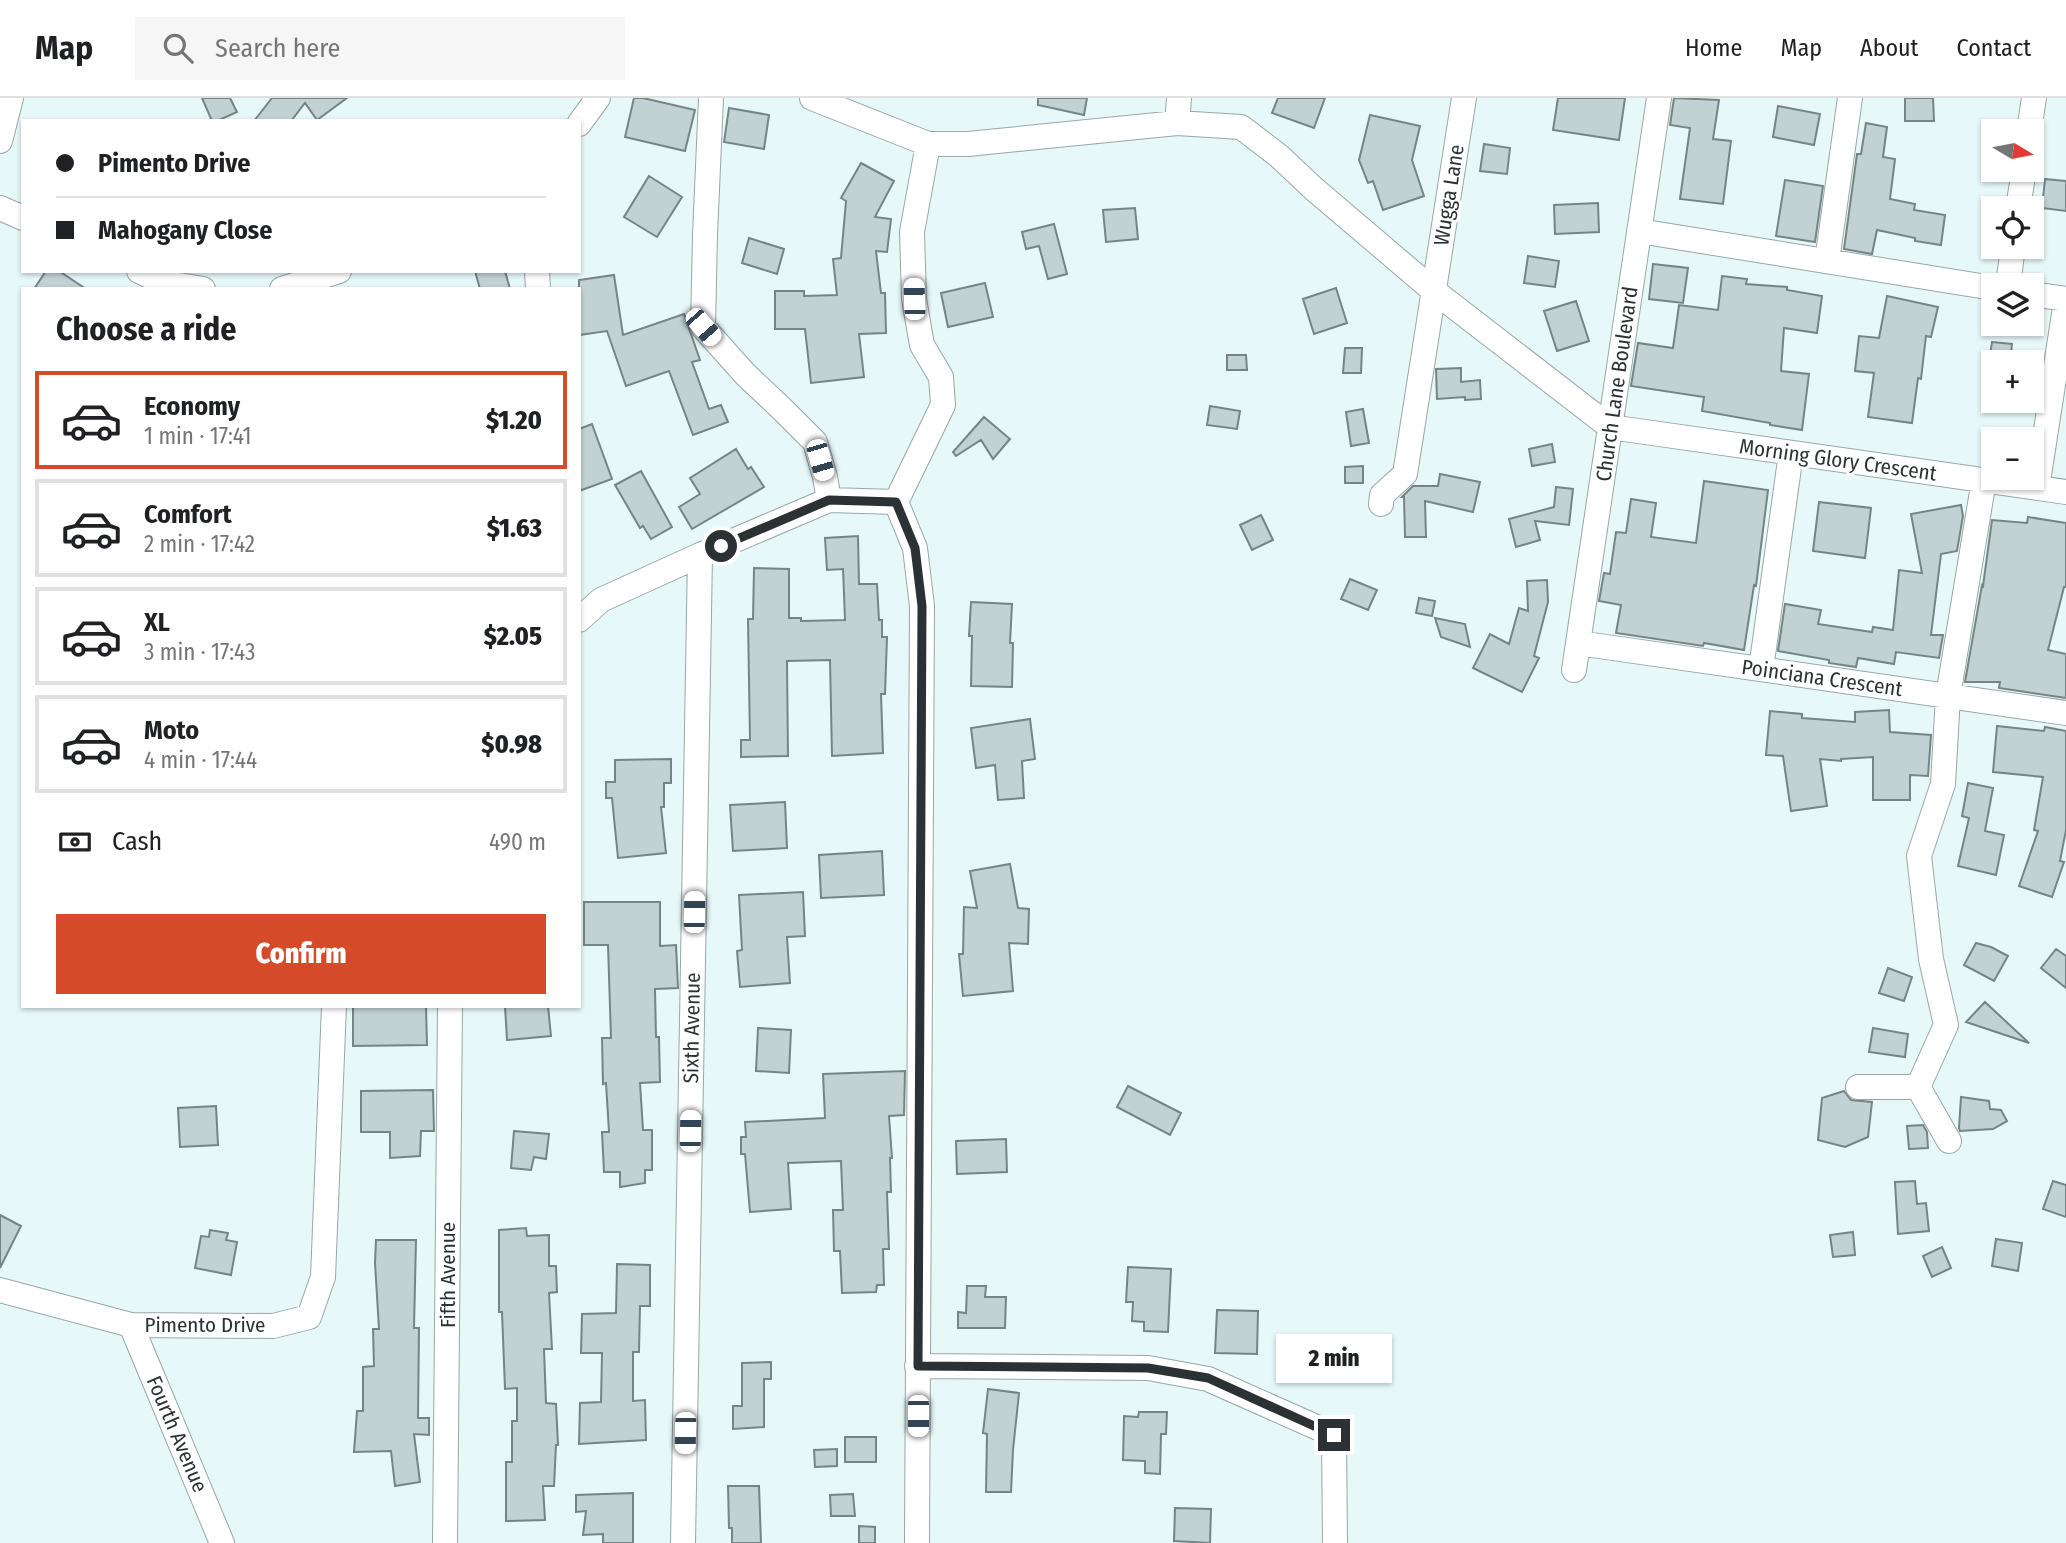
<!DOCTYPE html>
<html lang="en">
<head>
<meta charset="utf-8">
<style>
  :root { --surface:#fff; --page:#f6f6f6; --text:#202124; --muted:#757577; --line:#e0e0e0; --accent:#d54b29 }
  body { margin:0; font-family:"Fira Sans Condensed",sans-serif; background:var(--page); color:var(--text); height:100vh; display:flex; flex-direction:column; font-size:26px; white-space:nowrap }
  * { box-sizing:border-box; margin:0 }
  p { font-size:23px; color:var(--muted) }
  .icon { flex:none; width:38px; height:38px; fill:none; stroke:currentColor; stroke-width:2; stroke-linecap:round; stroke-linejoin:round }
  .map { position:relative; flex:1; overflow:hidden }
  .details { position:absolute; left:21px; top:189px; width:560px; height:721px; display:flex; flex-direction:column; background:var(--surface); border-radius:0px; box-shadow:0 2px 5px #0004 }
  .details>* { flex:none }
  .banner { position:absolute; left:21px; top:21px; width:560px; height:154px; border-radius:0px; box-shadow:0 2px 5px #0004; display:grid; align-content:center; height:154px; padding:0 35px; background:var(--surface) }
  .needle { width:46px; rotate:100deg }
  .buttons { position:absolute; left:1981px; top:21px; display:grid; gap:14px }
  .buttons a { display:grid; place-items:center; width:63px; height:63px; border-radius:0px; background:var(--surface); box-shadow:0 2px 5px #0004; font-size:35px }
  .end { position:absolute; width:32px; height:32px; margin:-16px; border:9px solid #2c3233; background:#fff; box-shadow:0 0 0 4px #fff }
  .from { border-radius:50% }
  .bubble { position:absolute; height:49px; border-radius:0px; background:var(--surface); box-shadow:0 2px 5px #0004; font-size:23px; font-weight:800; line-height:49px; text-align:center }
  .car { position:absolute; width:21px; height:42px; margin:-21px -10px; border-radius:9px; box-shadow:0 0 5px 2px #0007; background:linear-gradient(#fff 24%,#345 0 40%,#fff 0 76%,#345 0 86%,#fff 0) }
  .banner b { display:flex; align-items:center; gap:24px; height:66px; font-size:26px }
  .banner b+b { border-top:2px solid var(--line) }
  .banner i { width:18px; height:18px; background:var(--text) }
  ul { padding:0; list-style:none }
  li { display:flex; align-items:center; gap:21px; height:98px; margin:0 14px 10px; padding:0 21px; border:4px solid var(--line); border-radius:0px }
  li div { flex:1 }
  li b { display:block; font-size:26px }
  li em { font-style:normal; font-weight:800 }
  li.current { border-color:var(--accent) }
  li>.icon { width:63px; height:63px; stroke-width:1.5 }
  h2 { padding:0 35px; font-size:32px; line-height:84px }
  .pay { display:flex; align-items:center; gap:18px; height:77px; padding:0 35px; font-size:26px }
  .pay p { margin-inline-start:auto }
  .cta { display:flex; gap:14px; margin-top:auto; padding:14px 35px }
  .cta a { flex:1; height:80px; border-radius:0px; background:var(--accent); color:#fff; font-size:28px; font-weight:800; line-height:80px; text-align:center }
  header { display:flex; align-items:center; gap:42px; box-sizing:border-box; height:98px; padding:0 35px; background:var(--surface); border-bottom:2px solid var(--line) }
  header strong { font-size:33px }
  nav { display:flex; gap:38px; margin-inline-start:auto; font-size:24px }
  .search { width:490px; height:63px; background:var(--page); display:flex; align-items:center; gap:18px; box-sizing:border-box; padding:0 24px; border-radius:0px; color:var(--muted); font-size:26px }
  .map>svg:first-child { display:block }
  .building { fill:#c2d2d3; stroke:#758586; stroke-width:2 }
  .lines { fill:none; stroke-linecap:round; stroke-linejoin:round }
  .minor-casing { stroke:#97a7a8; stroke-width:26 }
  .minor { stroke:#fff; stroke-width:24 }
  .route { stroke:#2c3233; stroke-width:9 }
  .labels { text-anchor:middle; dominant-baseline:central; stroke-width:6; stroke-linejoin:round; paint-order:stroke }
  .street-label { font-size:21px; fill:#2c3233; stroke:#fff }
</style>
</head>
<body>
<header>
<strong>Map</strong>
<div class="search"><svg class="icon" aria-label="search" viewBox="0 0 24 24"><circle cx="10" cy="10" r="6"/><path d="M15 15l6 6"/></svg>Search here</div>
<nav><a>Home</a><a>Map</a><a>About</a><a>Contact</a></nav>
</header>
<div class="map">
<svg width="2066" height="1445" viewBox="0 0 2066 1445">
  <rect width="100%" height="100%" fill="#e7f8f9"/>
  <path class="building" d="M202,0h28l7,14 -20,9h-5z
    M272,0h75l-30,22 -12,-17 -14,18h-37z
    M634,0h9l52,12 -10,41 -60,-14z
    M1038,0h49l-3,17 -46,-10z
    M1278,0h47l-11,30 -42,-15z
    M1558,0h67l-6,42 -66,-10z
    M1674,0l45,2 -6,39 18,2 -8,63 -43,-5 10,-71 -20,-3z
    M1905,0h28l1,23h-29z
    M1778,8l42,8 -6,31 -41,-8z
    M729,10l40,7 -5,34 -40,-7z
    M1370,17l50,11 -8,34 12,36 -41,14 -10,-29 -5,2 -9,-23z
    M1866,25l21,4 -4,30 12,2 -5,40 25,5 -1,6 31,5 -4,30 -26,-4v-3l-38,-8 -5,24 -28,-5 13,-95h4z
    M1484,46l26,4 -3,26 -27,-3z
    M861,65l33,18 -19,36 16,2 -4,33 -11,-1 5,42h4l1,40 -27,1 5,43 -53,6 -6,-54h-30v-38h29v5l33,-1 -4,-36 8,-1 5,-57 -5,-3z
    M649,78l33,21 -25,40 -33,-20z
    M2045,81l21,2v30l-24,-3z
    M1785,82l38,6 -8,56 -39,-6z
    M1598,105l1,29 -44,2 -1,-29z
    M1135,110l3,31 -32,3 -3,-32z
    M1054,126l13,50 -19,5 -9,-33 -13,3 -4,-17z
    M749,140l35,11 -7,25 -35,-11z
    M1528,158l31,5 -4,26 -31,-4z
    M1653,166l35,4 -5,35 -34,-4z
    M46,173h13l27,18h-52z
    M475,173h30l5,18h-30z
    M614,177l9,60 61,-21 16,46 -8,2 17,47 12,-4 7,17 -35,13 -24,-64 -43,15 -19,-55 -28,4v-55z
    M1722,178l25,3 -1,5 41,3v3l35,6 -5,37 -33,-5 -3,43 28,3 -7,56 -32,-5v-2l-68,-12 2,-14 -73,-11 7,-43 35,5 6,-43 39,5z
    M985,185l8,34 -45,10 -7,-34z
    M1336,190l11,35 -33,11 -11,-35z
    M1887,198l51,11 -7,30 -5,-1 -5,43 -3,-1 -6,45 -44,-6 6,-44 -19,-2 4,-35 20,2z
    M1576,203l13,40 -32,10 -13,-40z
    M1992,244l20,2 -2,18h-21z
    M1345,250h17l-1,25h-18z
    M1227,257h19l1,15h-20z
    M1461,270v14l19,-2 1,19 -16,1v-3l-28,2 -1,-30z
    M1210,308l30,5 -3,18 -30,-4z
    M1363,311l6,34 -18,3 -5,-34z
    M984,319l26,22 -17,20 -12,-19 -25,16 -3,-4z
    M592,326l20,55 -33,12v-62z
    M1552,346l3,18 -23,4 -3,-17z
    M736,351l12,20 3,-2 13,20 -72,42 -13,-22 21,-13 -10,-16z
    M1363,368v17h-18v-16z
    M641,373l31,56 -21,12 -8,-13 -3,2 -25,-43z
    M1440,376l40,8 -7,30 -48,-11 1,36h-21l-1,-40h-2l11,-11h25z
    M1704,383l64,9 -12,96 -2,-1 -10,65 -40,-7 -1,3 -87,-13 5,-28 -22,-4 5,-28 6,1 6,-42 10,1 5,-34 25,4 -5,34 45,6z
    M1556,389l17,2 -4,36 -34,-4 5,19 -24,7 -7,-28 45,-12z
    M1819,404l52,6 -6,50 -52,-7z
    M1961,407l2,11 -6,35 -16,3 -10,81h12l-4,23 -43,-6 -2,12 -36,-6 -2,9 -27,-4v-3l-51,-9 7,-47 36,6 -3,14 54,8 1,-5 20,3 6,-60 23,3 -11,-59z
    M1261,417l12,25 -21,10 -12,-25z
    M2028,419l38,6v64h-2l-16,63 18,4v44l-67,-10 1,-6h-35l17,-97 1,1 9,-66 35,3z
    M858,438l1,48h18l2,36h3v17h5l-2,57h-4l2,59 -51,3 -2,-96 -43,1 1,95 -47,1v-17h9l-2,-121h5l1,-51 35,1v49h12v3l44,-1 -2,-51 -16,1 -2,-32z
    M1350,481l27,11 -9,20 -27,-11z
    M1547,482l1,22 -14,54 5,2 -17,34 -49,-24 17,-34 19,10 10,-36 9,3 -1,-30z
    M1419,500l16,3 -3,15 -16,-3z
    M971,504l41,2 -2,39h3l-1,44 -41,-1 1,-50h-3z
    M1435,520l30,6 5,23 -29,-10z
    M1889,612l1,22 41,3 -3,41 -18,-1v25h-37v-43l-32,2v2l-21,-2 7,47 -36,5 -8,-55 -17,-1 4,-44 32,3v4l53,4v-10z
    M1030,621l5,40 -13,2 2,37 -26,2 -3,-35 -19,3 -5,-40z
    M1997,628l47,5 1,-4 21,4v99l-6,31 4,1 -12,35 -33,-11 19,-55 -4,-1 9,-53 -50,-5z
    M671,661v24h-7v24h-3l5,46 -48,5 -6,-60h-6v-16h9v-22z
    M1968,685l25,5 -8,43 19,4 -8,40 -38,-9 11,-48 -7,-2z
    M785,704l2,46 -54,3 -3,-46z
    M882,753l2,44 -63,3 -2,-43z
    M1010,766l8,44 11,1 -1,35 -19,-1 4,48 -50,5 -4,-42h4l1,-47 13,1 -7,-37z
    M803,794l2,44 -18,1 3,46 -50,4 -3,-36 5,-1 -3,-55z
    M584,804h76v44l16,-1 2,43 -23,1 1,48h3l1,45 -20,1 3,47h9v40h-7v13l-25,4v-15h-16l-2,-40h7l-3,-49 -3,1 -1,-46h9l-3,-93h-24z
    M1976,845l15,4 17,9 -14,25 -30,-16z
    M2056,851l10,7v32l-25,-20z
    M1888,870l24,9 -8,24 -25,-8z
    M1985,904l44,41 -63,-21z
    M353,908h73l1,39 -74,1z
    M505,908h43l3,30 -44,4z
    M758,930l33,2 -2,43 -33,-2z
    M1873,930l35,6 -3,23 -36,-5z
    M905,973l-1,44 -15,1 3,42h-2l1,34h-4l2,57h-6l1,36h-7l-1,7 -34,1 -2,-42h-6l-1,-41h10l-2,-49 -53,2 3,46 -41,3 -5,-58h-4v-17h5l-1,-15 80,-4 -2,-44z
    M1128,988l53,27 -11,22 -53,-28z
    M433,992l1,41h-13l-1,25 -30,2v-26h-29v-41z
    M1844,993l7,9 21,2 -4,35 -23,10 -27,-7 4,-42z
    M1961,999l28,4 1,8 11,1 6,11 -14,8 -33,2 -1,-3z
    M216,1008l2,39 -38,2 -2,-39z
    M1923,1027l4,7 1,16 -19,1 -2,-23z
    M514,1033l35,3 -3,25 -12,-2 -3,13 -20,-2z
    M1006,1041l1,33 -50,2 -1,-33z
    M1915,1083l2,23 9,-1 3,28 -31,3 -3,-52z
    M2053,1083l13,4v32l-23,-8z
    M0,1117l21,11 -21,42z
    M526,1130l1,8 22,-1v31h7l1,26 -8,1 3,56h-8l2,54 10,1 2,41h-2l-2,41h-11l2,34 -39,1v-59h6v-41h5v-33l-12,1 -3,-77h-3v-82z
    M210,1132l18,3 -2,7 11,2 -6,33 -36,-7 6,-32 8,1z
    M1853,1134l2,23 -22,2 -3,-22z
    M1996,1141l26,4 -4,28 -26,-5z
    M376,1142h40l-2,88h5l-1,90h11v17l-15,-1 6,48 -25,4 -4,-35 -37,1 3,-41h6v-44l11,-1 -1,-37h6l-4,-66z
    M1942,1149l9,21 -19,9 -9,-21z
    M617,1166l33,1v41h-10l-1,46h-6v49l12,-1 1,40 -67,4 1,-41 21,-1 1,-49h-21l1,-39 34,-1z
    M1128,1169l43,2 -3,63 -24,-1v-9l-12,-1 1,-19h-7z
    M967,1188h19l-1,11h21l-1,31h-47v-16l8,1z
    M1217,1212l41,1 -1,43 -42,-1z
    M771,1264v17h-7v48l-31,2v-23h9v-43z
    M988,1291l31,4 -6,57 -2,42h-25l1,-58 -4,-1z
    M1139,1314h28l-1,22h-5l-1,40 -15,-1v-12l-22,-1 1,-44 14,1z
    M845,1339h31v25h-31z
    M837,1351v17l-22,1 -1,-17z
    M728,1388h31l2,57h-29v-15h-3z
    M633,1395v50h-30v-9l-20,1 3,-24 -10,1v-17z
    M853,1396l2,22h-24l-1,-21z
    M1175,1410l36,1 -1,34 -36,-2z
    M859,1428l16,1v16h-16z"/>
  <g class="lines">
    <defs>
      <path id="minor" d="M711,0l-6,137 -2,92 42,47 38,36 32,32 10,35 4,23
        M812,0l116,46h40l209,-21 64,4 38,29 35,33 120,102 176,136 456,65
        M1177,25l2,-25
        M579,26l19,-26
        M2029,33l5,-33
        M0,43l11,-43
        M0,110l23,10
        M2018,110l6,-38
        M1639,133l354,57
        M1827,163l23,-163
        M139,173l23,11 41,7
        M537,173l1,18
        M2008,187l5,-38
        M282,191l57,-18
        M2032,196l34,5
        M2037,390l29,-187
        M896,404l19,46 7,58 -5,937
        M896,404l47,-97 -2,-28 -19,-32 -8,-46 -2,-67 16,-88
        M1381,406l1,-9 23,-21 59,-376
        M579,522l22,-20 99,-45 129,-55 67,2
        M1578,545l488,70
        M1761,571l30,-216
        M1574,572l85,-572
        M1858,989h60
        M1949,1043l-31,-54 28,-62 -15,-66 -12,-103 24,-72 5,-88 36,-216
        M0,1192l131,35 142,1 36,-9 14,-40 11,-271
        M131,1227l91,218
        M917,1268l231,2 60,11 126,56 1,108
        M445,1445l5,-537
        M683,1445l17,-988"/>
    </defs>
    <use href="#minor" class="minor-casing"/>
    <use href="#minor" class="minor"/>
  </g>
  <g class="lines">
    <path class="route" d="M721,448l108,-46 67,2 19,46 7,58 -4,760 230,2 60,10 126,57"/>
  </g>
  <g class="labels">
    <g class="street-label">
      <text transform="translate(1449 97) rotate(-81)">Wugga Lane</text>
      <text transform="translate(1617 286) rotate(-82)">Church Lane Boulevard</text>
      <text transform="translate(1838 362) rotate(8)">Morning Glory Crescent</text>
      <text transform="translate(1822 580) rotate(8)">Poinciana Crescent</text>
      <text transform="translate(692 930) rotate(-89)">Sixth Avenue</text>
      <text transform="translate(448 1177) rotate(-90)">Fifth Avenue</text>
      <text x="205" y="1227">Pimento Drive</text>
      <text transform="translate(177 1336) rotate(67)">Fourth Avenue</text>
    </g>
  </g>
</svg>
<div class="buttons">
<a><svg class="needle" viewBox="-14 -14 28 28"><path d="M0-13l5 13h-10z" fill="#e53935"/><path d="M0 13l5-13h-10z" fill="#757577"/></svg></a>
<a><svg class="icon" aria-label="locate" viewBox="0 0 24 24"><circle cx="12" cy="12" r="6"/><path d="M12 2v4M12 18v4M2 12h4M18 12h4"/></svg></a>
<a><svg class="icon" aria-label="layers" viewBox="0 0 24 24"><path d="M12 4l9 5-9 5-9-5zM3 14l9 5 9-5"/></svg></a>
<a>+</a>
<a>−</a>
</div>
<i class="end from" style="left:721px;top:448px"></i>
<i class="end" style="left:1334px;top:1337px"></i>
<div class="bubble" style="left:1276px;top:1236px;width:116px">2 min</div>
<i class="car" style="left:914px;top:201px;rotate:358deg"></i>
<i class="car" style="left:703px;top:229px;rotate:139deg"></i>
<i class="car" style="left:820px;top:362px;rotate:164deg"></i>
<i class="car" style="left:694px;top:814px;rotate:1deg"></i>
<i class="car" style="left:690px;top:1033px;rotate:1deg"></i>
<i class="car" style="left:918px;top:1318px;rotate:180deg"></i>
<i class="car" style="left:685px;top:1335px;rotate:181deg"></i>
<div class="banner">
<b><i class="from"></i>Pimento Drive</b>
<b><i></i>Mahogany Close</b>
</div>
<section class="details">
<h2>Choose a ride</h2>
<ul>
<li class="current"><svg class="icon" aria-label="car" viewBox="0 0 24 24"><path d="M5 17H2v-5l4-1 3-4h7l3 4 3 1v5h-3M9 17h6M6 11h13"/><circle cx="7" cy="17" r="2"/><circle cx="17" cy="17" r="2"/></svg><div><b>Economy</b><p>1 min · 17:41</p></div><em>$1.20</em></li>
<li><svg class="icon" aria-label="car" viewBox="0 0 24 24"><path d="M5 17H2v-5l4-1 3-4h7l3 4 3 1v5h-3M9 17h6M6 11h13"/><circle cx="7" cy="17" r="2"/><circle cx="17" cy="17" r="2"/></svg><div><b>Comfort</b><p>2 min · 17:42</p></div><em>$1.63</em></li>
<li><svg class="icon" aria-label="car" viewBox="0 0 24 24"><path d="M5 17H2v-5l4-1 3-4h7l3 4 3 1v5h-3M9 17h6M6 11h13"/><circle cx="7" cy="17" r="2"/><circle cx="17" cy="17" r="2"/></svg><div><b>XL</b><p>3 min · 17:43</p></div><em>$2.05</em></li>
<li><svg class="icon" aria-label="car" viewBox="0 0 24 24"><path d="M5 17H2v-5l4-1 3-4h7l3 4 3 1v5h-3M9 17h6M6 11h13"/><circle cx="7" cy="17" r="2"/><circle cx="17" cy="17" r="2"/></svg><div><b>Moto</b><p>4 min · 17:44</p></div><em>$0.98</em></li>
</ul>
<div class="pay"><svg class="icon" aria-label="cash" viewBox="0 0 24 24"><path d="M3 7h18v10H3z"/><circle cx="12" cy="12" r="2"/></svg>Cash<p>490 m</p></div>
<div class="cta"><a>Confirm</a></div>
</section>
</div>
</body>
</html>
